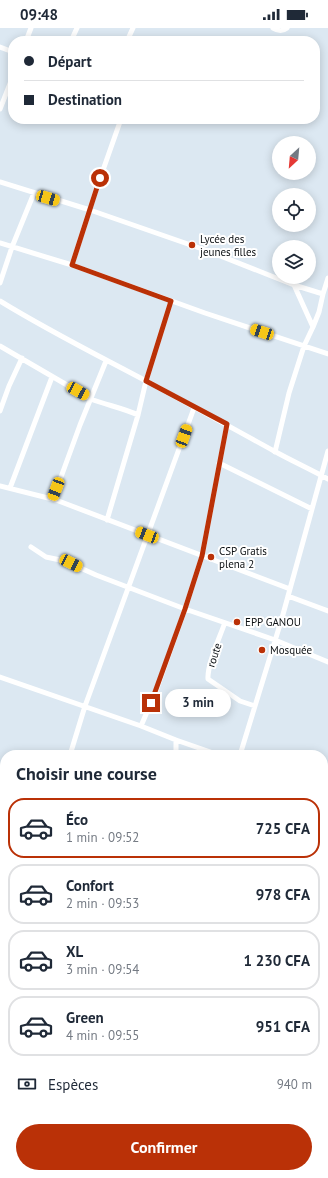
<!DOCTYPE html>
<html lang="fr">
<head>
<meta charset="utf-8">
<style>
  :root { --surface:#fff; --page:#f6f6f7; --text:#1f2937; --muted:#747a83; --line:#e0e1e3; --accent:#ba3107 }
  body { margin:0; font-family:"PT Sans",sans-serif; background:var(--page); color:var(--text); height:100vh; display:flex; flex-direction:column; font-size:15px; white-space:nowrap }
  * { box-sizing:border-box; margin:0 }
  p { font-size:13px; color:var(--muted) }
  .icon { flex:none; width:22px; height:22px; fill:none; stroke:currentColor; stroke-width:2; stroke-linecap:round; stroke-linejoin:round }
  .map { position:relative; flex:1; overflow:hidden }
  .details { position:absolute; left:0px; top:722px; width:328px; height:428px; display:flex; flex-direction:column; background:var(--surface); border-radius:16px 16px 0 0; box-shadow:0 2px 10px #0003 }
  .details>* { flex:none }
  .guide { position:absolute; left:8px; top:8px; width:312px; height:88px; border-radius:16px; box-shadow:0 2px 10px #0003; display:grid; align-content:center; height:88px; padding:0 16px; background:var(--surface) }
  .needle { width:26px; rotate:206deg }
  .tools { position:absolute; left:272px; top:108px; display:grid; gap:8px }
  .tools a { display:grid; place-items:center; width:44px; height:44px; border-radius:50%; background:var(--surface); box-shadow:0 2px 10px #0003; font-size:20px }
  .end { position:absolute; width:18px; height:18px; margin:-9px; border:5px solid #ba3107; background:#fff; box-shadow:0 0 0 2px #fff }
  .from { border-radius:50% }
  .bubble { position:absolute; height:28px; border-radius:14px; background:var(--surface); box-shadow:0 2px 10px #0003; font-size:13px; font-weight:600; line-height:28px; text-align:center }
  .car { position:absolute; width:12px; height:24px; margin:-12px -6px; border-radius:5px; box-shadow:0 0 3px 1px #0007; background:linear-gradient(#f5c518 24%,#345 0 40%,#f5c518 0 76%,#345 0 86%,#f5c518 0) }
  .guide b { display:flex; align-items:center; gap:14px; height:38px; font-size:15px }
  .guide b+b { border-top:1px solid var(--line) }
  .guide i { width:10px; height:10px; background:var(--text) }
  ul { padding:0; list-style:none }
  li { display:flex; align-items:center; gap:12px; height:60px; margin:0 8px 6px; padding:0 8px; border:2px solid var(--line); border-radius:16px }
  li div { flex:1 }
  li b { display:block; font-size:15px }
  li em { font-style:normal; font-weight:600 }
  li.on { border-color:var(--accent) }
  li>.icon { width:36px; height:36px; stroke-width:1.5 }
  h2 { padding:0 16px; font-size:18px; line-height:48px }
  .pay { display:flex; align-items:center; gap:10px; height:44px; padding:0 16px; font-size:15px }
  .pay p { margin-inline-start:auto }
  .button { display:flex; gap:8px; margin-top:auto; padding:8px 16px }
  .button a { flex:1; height:46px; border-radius:24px; background:var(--accent); color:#fff; font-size:16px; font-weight:600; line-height:46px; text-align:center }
  .status { display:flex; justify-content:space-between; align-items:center; height:28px; padding:0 20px; background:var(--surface); direction:ltr }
  .status svg { height:11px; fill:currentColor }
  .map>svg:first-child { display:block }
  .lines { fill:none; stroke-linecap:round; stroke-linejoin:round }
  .minor { stroke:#fff; stroke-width:5 }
  .route { stroke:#ba3107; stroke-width:5 }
  .poi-dot { fill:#ba3107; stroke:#fff; stroke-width:1.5 }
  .labels { text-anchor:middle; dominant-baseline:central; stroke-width:4; stroke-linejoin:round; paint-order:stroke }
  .poi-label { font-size:11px; fill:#0c1013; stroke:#fff; text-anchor:start }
  .street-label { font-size:11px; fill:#0c1013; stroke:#fff }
</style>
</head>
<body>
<div class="status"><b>09:48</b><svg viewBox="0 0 49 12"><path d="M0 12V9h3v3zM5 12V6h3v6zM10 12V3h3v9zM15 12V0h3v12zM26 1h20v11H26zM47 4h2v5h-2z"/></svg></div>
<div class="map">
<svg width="328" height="1150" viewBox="0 0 328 1150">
  <rect width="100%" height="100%" fill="#dce8f2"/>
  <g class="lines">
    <path class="minor" d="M273,0c5,3 9,4 14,0
      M26,13l5,-13
      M71,13l6,-13
      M127,13l6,-13
      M0,19l13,5
      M0,81l13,-33
      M0,154l90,28 118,41 86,34 29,9
      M0,215l72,22 133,48 123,41
      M72,237l24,-75 25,-71
      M0,255l12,-36 22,-54
      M0,273c47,29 97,54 146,80 43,23 86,47 128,70 18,10 36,18 54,28
      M313,299l6,-15 4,-18 5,-16
      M0,318l91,53c15,6 32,9 47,16
      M0,383l9,-25 13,-28
      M275,424l14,-59 15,-47 9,-19 -19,-42
      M219,435l93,46
      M0,458l56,14 234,89
      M10,460l42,-111
      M53,471l27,-74 26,-64
      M107,492l31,-105 8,-34 25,-80
      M31,519l15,10 19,4 31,14 89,34 90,31 53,22
      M288,568l40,15
      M224,597c-5,14 -17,40 -16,54l32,22 15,5
      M0,649l141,49 35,14 43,15
      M141,698l15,-35 29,-82 17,-53 25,-132
      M70,727l15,-49 109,-298
      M176,727v-15
      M240,727l42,-137 46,-167
      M323,762l5,2
      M0,905l5,3
      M323,966l5,4
      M0,971l5,-7
      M323,1085l5,2"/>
  </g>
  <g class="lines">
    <path class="route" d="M100,150l-28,87 99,36 -25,80 81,43 -25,132 -17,53 -34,94"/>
  </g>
  <g class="poi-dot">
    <circle cx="192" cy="217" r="4"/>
    <circle cx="211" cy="529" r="4"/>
    <circle cx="237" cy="594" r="4"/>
    <circle cx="262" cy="622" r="4"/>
  </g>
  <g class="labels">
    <g class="poi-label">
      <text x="200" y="211">Lycée des<tspan x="200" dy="13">jeunes filles</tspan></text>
      <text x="219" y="523">CSP Gratis<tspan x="219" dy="13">plena 2</tspan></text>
      <text x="245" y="594">EPP GANOU</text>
      <text x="270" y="622">Mosquée</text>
    </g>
    <g class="street-label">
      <text transform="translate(214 627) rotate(-72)">route</text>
    </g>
  </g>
</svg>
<div class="tools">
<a><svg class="needle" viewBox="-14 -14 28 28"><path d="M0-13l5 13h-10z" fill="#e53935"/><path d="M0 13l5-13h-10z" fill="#747a83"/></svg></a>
<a><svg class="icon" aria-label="locate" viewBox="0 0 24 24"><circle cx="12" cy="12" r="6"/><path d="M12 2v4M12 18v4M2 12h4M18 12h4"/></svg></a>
<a><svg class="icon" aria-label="layers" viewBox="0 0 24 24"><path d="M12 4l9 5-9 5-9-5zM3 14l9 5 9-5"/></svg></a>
</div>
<i class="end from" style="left:100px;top:150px"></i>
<i class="end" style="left:151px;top:675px"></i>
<div class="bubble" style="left:165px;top:661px;width:66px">3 min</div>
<i class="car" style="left:48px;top:170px;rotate:106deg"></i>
<i class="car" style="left:262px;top:304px;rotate:288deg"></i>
<i class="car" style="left:78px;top:363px;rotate:119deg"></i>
<i class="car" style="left:184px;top:408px;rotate:20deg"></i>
<i class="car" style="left:56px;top:461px;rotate:201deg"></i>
<i class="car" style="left:147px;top:507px;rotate:291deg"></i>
<i class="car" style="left:71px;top:535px;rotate:116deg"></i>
<div class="guide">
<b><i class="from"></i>Départ</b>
<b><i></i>Destination</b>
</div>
<section class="details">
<h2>Choisir une course</h2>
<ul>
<li class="on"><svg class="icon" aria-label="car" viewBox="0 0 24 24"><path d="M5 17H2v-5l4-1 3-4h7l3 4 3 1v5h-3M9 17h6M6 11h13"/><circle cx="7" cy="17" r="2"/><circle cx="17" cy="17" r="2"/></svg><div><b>Éco</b><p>1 min · 09:52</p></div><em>725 CFA</em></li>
<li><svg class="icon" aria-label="car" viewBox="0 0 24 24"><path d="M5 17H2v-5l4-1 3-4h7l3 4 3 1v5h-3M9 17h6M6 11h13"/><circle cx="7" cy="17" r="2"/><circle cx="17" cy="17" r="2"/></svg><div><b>Confort</b><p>2 min · 09:53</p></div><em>978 CFA</em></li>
<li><svg class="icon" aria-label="car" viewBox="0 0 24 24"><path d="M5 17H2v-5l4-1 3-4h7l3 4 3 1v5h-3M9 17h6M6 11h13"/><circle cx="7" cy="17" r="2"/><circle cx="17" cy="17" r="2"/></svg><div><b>XL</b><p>3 min · 09:54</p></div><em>1 230 CFA</em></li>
<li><svg class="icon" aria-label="car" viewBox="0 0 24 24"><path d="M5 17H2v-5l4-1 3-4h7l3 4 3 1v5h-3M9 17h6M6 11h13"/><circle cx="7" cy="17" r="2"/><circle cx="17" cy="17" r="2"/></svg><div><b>Green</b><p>4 min · 09:55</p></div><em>951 CFA</em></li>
</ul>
<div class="pay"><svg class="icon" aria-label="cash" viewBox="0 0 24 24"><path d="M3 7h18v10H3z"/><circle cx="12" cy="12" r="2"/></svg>Espèces<p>940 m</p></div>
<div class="button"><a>Confirmer</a></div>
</section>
</div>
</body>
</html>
